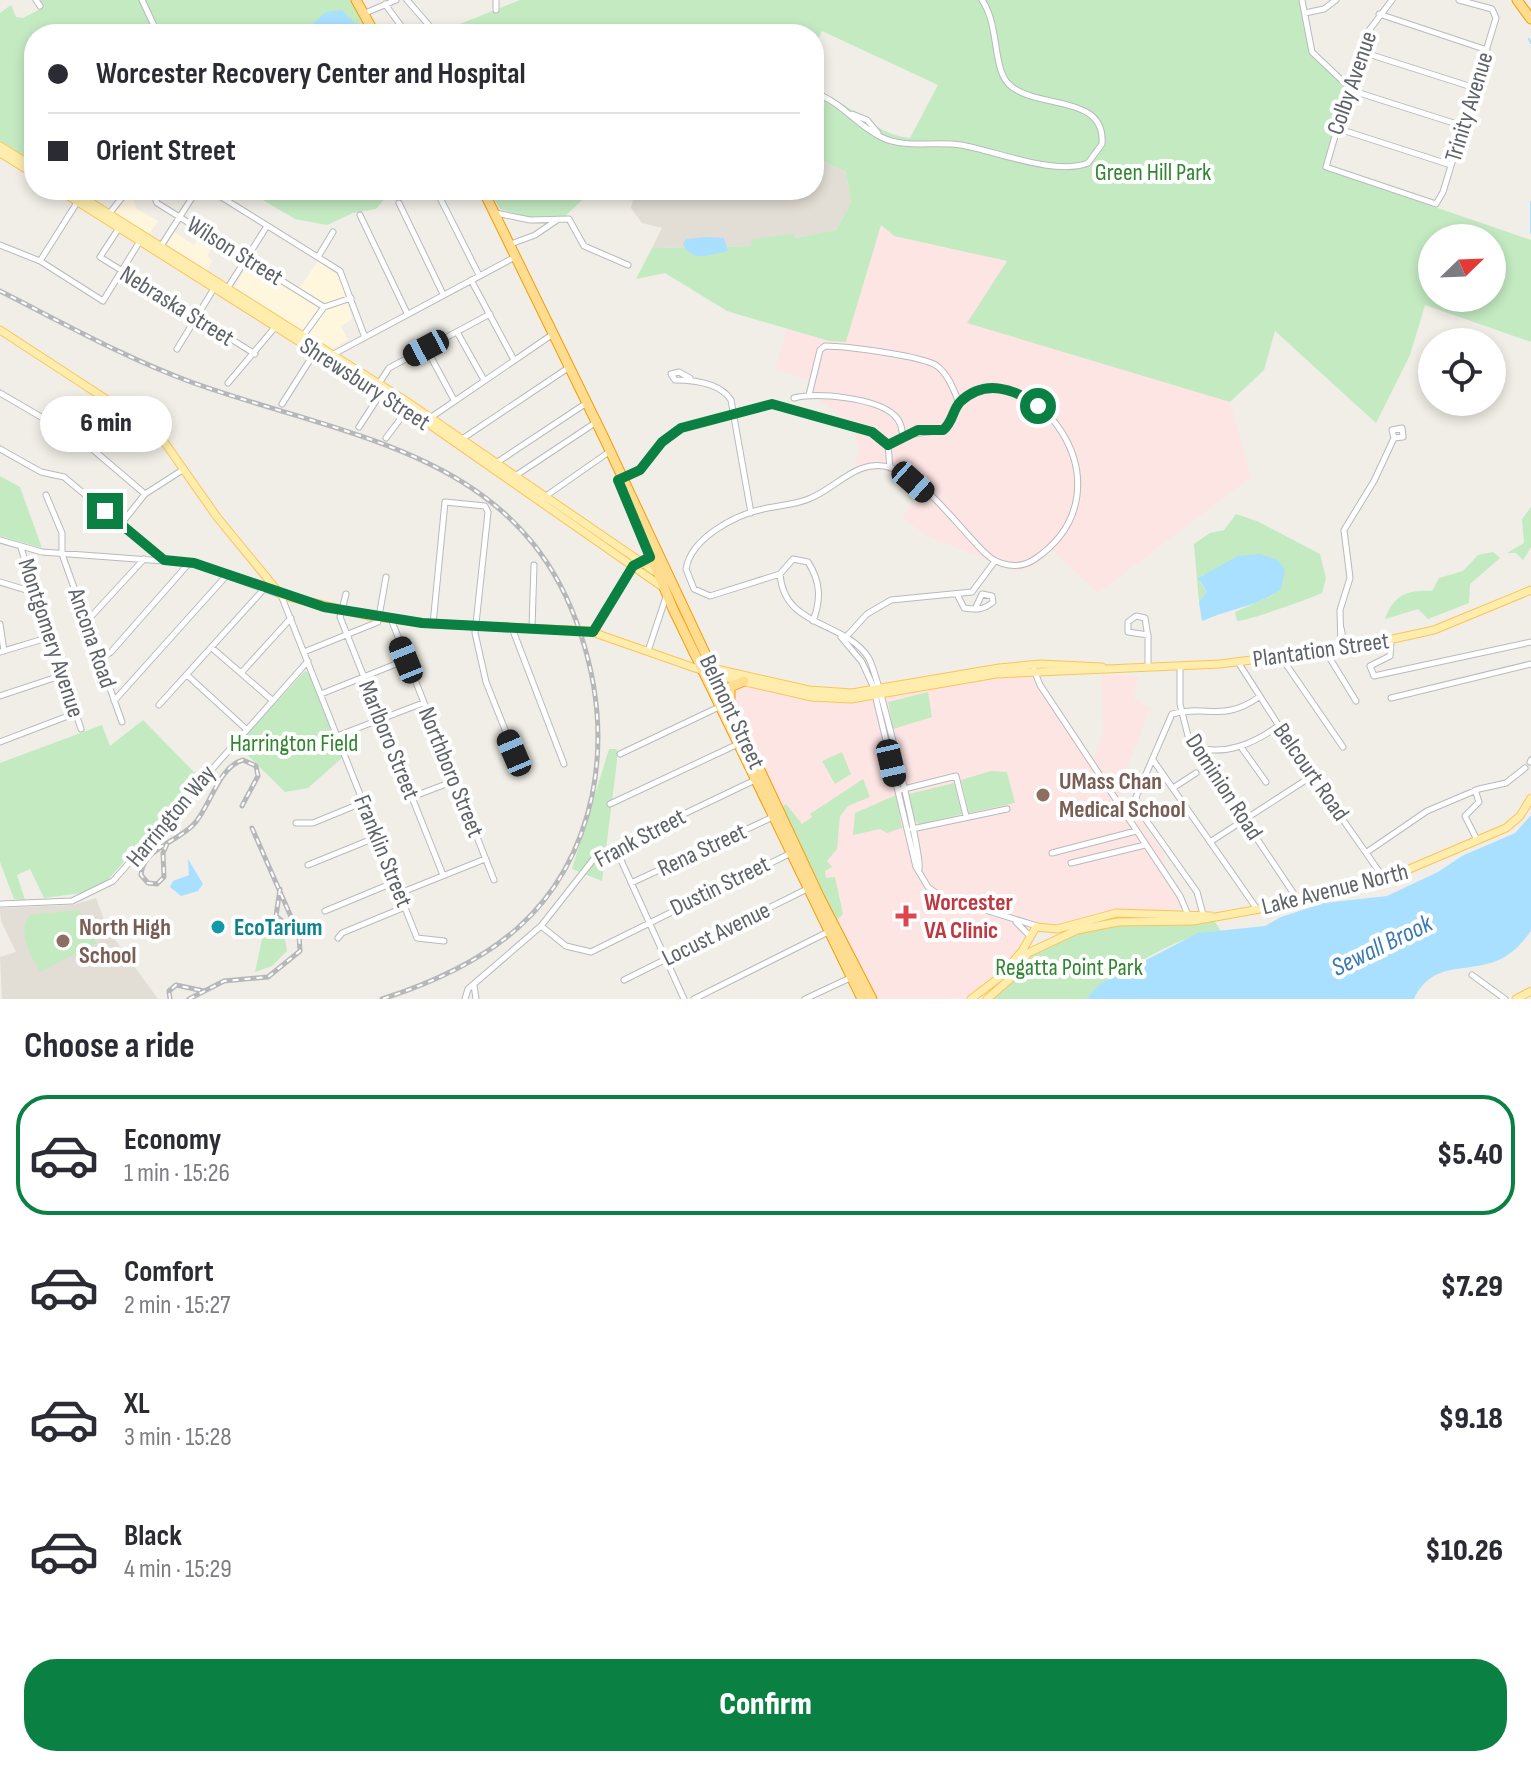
<!DOCTYPE html>
<html lang="en">
<head>
<meta charset="utf-8">
<style>
  :root { --surface:#fff; --page:#f2f2f3; --text:#2b2b33; --muted:#7c7c81; --line:#e1e1e2; --accent:#0b8043 }
  body { margin:0; font-family:"Sofia Sans Condensed",sans-serif; background:var(--page); color:var(--text); height:100vh; display:flex; flex-direction:column; font-size:30px; white-space:nowrap }
  * { box-sizing:border-box; margin:0 }
  p { font-size:26px; color:var(--muted) }
  .icon { flex:none; width:44px; height:44px; fill:none; stroke:currentColor; stroke-width:2; stroke-linecap:round; stroke-linejoin:round }
  .map { position:relative; height:999px; overflow:hidden }
  .drawer { display:flex; flex-direction:column; background:var(--surface); flex:1 }
  .drawer>* { flex:none }
  .banner { position:absolute; left:24px; top:24px; width:800px; height:176px; border-radius:32px; box-shadow:0 4px 12px #0003; display:grid; align-content:center; height:176px; padding:0 24px; background:var(--surface) }
  .needle { width:52px; rotate:67deg }
  .controls { position:absolute; left:1418px; top:224px; display:grid; gap:16px }
  .controls a { display:grid; place-items:center; width:88px; height:88px; border-radius:50%; background:var(--surface); box-shadow:0 4px 12px #0003; font-size:40px }
  .end { position:absolute; width:36px; height:36px; margin:-18px; border:10px solid #0b8043; background:#fff; box-shadow:0 0 0 4px #fff }
  .from { border-radius:50% }
  .bubble { position:absolute; height:56px; border-radius:28px; background:var(--surface); box-shadow:0 4px 12px #0003; font-size:26px; font-weight:800; line-height:56px; text-align:center }
  .car { position:absolute; width:24px; height:48px; margin:-24px -12px; border-radius:10px; box-shadow:0 0 6px 2px #0007; background:linear-gradient(#222 24%,#8ab4d8 0 40%,#222 0 76%,#8ab4d8 0 86%,#222 0) }
  .banner b { display:flex; align-items:center; gap:28px; height:76px; font-size:30px }
  .banner b+b { border-top:2px solid var(--line) }
  .banner i { width:20px; height:20px; background:var(--text) }
  ul { padding:0; list-style:none }
  li { display:flex; align-items:center; gap:24px; height:120px; margin:0 16px 12px; padding:0 8px; border:4px solid transparent; border-radius:32px }
  li div { flex:1 }
  li b { display:block; font-size:30px }
  li em { font-style:normal; font-weight:800 }
  li.on { border-color:var(--accent) }
  li>.icon { width:72px; height:72px; stroke-width:1.5 }
  h2 { padding:0 24px; font-size:36px; line-height:96px }
  .action { display:flex; gap:16px; margin-top:auto; padding:16px 24px }
  .action a { flex:1; height:92px; border-radius:32px; background:var(--accent); color:#fff; font-size:32px; font-weight:800; line-height:92px; text-align:center }
  .map>svg:first-child { display:block }
  .commercial { fill:#fff6de }
  .education { fill:#e2ddd5 }
  .medical { fill:#fde5e4 }
  .green { fill:#c4eac2; fill-rule:evenodd }
  .water { fill:#a9dfff }
  .lines { fill:none; stroke-linecap:round; stroke-linejoin:round }
  .stream { stroke:#a9dfff; stroke-width:2 }
  .minor-casing { stroke:#b7babe; stroke-width:7 }
  .major-casing { stroke:#fcc455; stroke-width:9 }
  .highway-casing { stroke:#f89c00; stroke-width:11 }
  .minor { stroke:#fff; stroke-width:5 }
  .major { stroke:#ffedae; stroke-width:7 }
  .highway { stroke:#ffdd90; stroke-width:9 }
  .rail-casing { stroke:#b6b7b8; stroke-width:5 }
  .rail { stroke:#fff; stroke-width:2; stroke-dasharray:6; stroke-linecap:butt }
  .major-bridge-casing { stroke:#fcc455; stroke-width:9; stroke-linecap:butt }
  .major-bridge { stroke:#ffedae; stroke-width:7 }
  .route { stroke:#0b8043; stroke-width:10 }
  .education-dot { fill:#8d6e63; stroke:#fff; stroke-width:3 }
  .health-dot { fill:#e0444e; stroke:#fff; stroke-width:3 }
  .culture-dot { fill:#0f9aa8; stroke:#fff; stroke-width:3 }
  .labels { text-anchor:middle; dominant-baseline:central; stroke-width:8; stroke-linejoin:round; paint-order:stroke }
  .street-label { font-size:24px; fill:#5e6368; stroke:#fff }
  .park-label { font-size:24px; fill:#30862f; stroke:#fff }
  .education-label { font-size:24px; font-weight:bold; fill:#785e54; stroke:#fff; text-anchor:start }
  .health-label { font-size:24px; font-weight:bold; fill:#be3a42; stroke:#fff; text-anchor:start }
  .culture-label { font-size:24px; font-weight:bold; fill:#0d838f; stroke:#fff; text-anchor:start }
  .water-label { font-size:26px; font-style:italic; fill:#3a7ab1; stroke:#fff }
</style>
</head>
<body>
<div class="map">
<svg width="1531" height="999" viewBox="0 0 1531 999">
  <rect width="100%" height="100%" fill="#f1eee7"/>
  <path class="commercial" d="M131,190l5,18 22,13 -9,13 -36,-22z
    M174,232l20,13 7,-11 14,9 -8,13 5,5 -5,9 -40,-25z
    M318,261l22,16 12,42 -11,7 7,14 -16,9 -97,-62 13,-24 48,30z"/>
  <path class="education" d="M814,157l32,15 5,31 -15,27 -82,16 -102,2 10,-20 -20,-5 -11,-15 4,-18h179z
    M96,898l12,32 50,69h-156l-2,-42 16,-5 -15,-31 -1,-13 73,-3z"/>
  <path class="medical" d="M881,225l13,11 113,25 -39,62 262,79 21,75 -153,116 -47,-44 -11,15 -23,8 -92,-37 -23,-18 19,-23 -25,-20 -10,-3 -16,-1 -17,6 6,-27 -6,-23 -47,-35 2,-11 -33,-10 13,-43 58,14z
    M1039,673l1,9 53,78 10,-26 -1,-59 36,1 -4,23 16,9 -31,81 46,67v14l23,34 -16,7h-71l-44,14 -23,-2 -11,10 -9,25 -19,19 -30,21 -89,1 -113,-231 -31,-69v-11l6,-4 111,18 110,-20z"/>
  <path class="green" d="M39,0h313l17,34h-335v117l-6,7 -28,-17v-128l11,-8 5,12 7,1 21,-11z
    M520,0h782l10,52 36,35 -24,82 207,71v102l-106,-37 -15,50 -34,68 -101,-92 -11,39 -34,32 -263,-79 40,-62 -113,-25 -13,-11 -35,117 -17,-1 -102,-30 -62,-38 -29,6 16,-31 99,-2 1,-7 42,-5 1,4 41,-8 15,-27 -5,-31 -32,-15v-68c35,12 60,46 96,49l28,-53 -116,-54 -8,17v-14h-379zM1432,238h60v60h-60z
    M246,190h139l1,7 -10,12 -23,4 -26,12 -32,-6z
    M489,190h100l2,2 -26,24 -37,1 -28,-8z
    M0,476l20,11 22,61 -42,-12z
    M1531,507v40l-8,13 -7,-7h-9l17,-10 -2,-24z
    M1236,514l21,7 63,33 6,24 -4,15c-13,6 -75,28 -85,28l-2,-9 38,-17 -23,-38c-11,-2 -33,9 -40,17l-8,1 -2,7 7,10 -8,10 -5,-58 16,-11 14,-3z
    M1493,552l7,6 -30,26 -1,19 -41,16 -10,-10 -33,10c9,-25 23,-29 47,-28l7,-13 24,-7 15,-16z
    M305,671l5,3 33,83 -35,31 -23,4 -48,-47z
    M928,692l4,25 -39,12 -5,-27z
    M143,720l55,56 -90,104 -18,12 -46,6 -14,-29 -13,6 8,25 -11,-1 -14,-37v-99l102,-38 8,21z
    M609,749h8v12l-15,120 -30,-12z
    M842,752l9,22 -16,10 -13,-23z
    M991,771l16,1 8,31 -46,10 -8,-33z
    M863,779l7,18 -22,9 -8,10 -3,33 -10,12 5,6 -7,4 1,7 9,-1 8,37 -7,7 -55,-113 5,-4 16,20 10,-7 -2,-3z
    M954,783l8,31 -43,11 -5,-6 -5,-25z
    M896,795l6,33 -15,5 -7,-4 -27,6 2,-22z
    M79,910l17,33 -56,29c-9,-18 -24,-39 -10,-57z
    M1211,916l10,15c-37,0 -108,44 -135,68h-99l41,-46 54,-25z
    M270,928l15,11 2,12 -15,15 -17,6 7,-33z"/>
  <path class="water" d="M342,10l23,24h-64l25,-22z
    M708,237l16,1 4,13c-18,3 -35,13 -45,-7l3,-5z
    M1260,554l18,6 7,10 -4,19c-24,18 -53,20 -79,32l-3,-19 8,-10 -9,-14 40,-22z
    M1531,815v116c-8,11 -16,20 -28,27 -32,17 -70,0 -89,41h-328l14,-15 98,-51 67,-7 16,-9 43,-14 63,-7 51,-24 24,-16 53,-23z
    M188,859l15,25 -5,7 -17,5 -11,-9 3,-6 16,-6z"/>
  <g class="lines">
    <path class="stream" d="M1529,39l2,4
      M1531,202v31"/>
    <defs>
      <path id="minor" d="M36,0l4,6
        M142,0l16,34
        M407,0l26,30
        M1302,0l10,52 41,39 110,35
        M1392,0l-28,37 -38,130 110,37 7,-12 53,-174 -4,-9 -33,-9
        M385,4l22,30
        M496,10v-10
        M1305,13l19,-4 12,-9
        M363,14l33,-14
        M1379,14l108,36
        M1359,51l116,37
        M814,93c27,8 42,32 67,44 24,12 54,4 80,8 35,6 94,31 127,18l14,-19c4,-49 -61,-35 -90,-57 -21,-15 -11,-59 -30,-87
        M852,114l15,6 11,13
        M1336,128l115,37
        M152,190l5,13 167,104
        M210,190l130,81 24,64
        M436,190l43,85
        M399,203l44,91
        M496,213l34,7 39,-1 15,27 44,19
        M109,214l19,-24
        M360,215l47,98
        M119,228l-19,29 155,97
        M511,244l24,-9 22,-15
        M0,245l40,16 63,40 37,-60
        M161,246l36,-56
        M318,257l15,-25
        M40,261l38,-60
        M471,280l43,80
        M227,289l40,-63
        M457,332l27,48
        M303,336l21,-29 27,-9
        M426,348l28,52
        M177,349l39,-64
        M330,356l185,-99
        M690,378l-11,-6 -8,2 4,6c18,0 45,3 56,20l20,113
        M228,383l48,-57
        M378,385l11,-17 101,-54
        M0,393l84,49 61,52
        M809,395l11,-45 5,-4c19,0 99,10 112,20 11,8 17,24 22,37
        M794,398c23,-6 82,0 100,17 7,6 8,14 9,23l-15,7 2,23
        M282,404l33,-52
        M430,418l123,-84
        M359,427l22,-34
        M386,438l21,-28
        M462,439l106,-71
        M0,449l41,23 23,5 99,83
        M496,463l89,-59
        M515,476l80,-53
        M618,480l22,-10 22,-28 19,-14 91,-24 100,28 16,13
        M46,495l16,38v21l60,168
        M543,498l63,-44
        M121,524l24,-30 39,-25
        M0,540l42,12 149,11 90,32 136,343 27,3
        M21,548l60,181
        M780,574l-70,22 -16,-7 -8,-20c5,-31 49,-54 77,-60 16,-4 33,-4 48,-11 28,-12 47,-41 81,-30 33,11 68,61 93,85 13,13 34,17 50,6 105,-72 -9,-214 -74,-157 -7,6 -8,18 -14,26 -16,7 -29,1 -44,10
        M0,582l36,11
        M346,594l-6,23 103,258
        M958,596l6,12c12,2 20,2 29,-6l-1,-6 -10,-2 -7,15
        M391,619l103,261
        M87,621l57,-62
        M813,621c8,-21 8,-39 -5,-59l-15,-3 -13,15c4,54 63,46 88,83 10,15 54,197 51,212
        M0,624l4,27
        M433,624l12,-122 40,4 3,6 -13,121 11,49 35,88
        M512,628l52,136
        M532,628l2,-63
        M1341,628l4,20
        M593,632l41,-67
        M841,637l21,25 11,24 43,181 12,20 12,9 97,30
        M846,637l21,-23 24,-14 81,-8 23,-31
        M1148,637l-3,-19 -9,-2 -8,6v10l20,3v32
        M1391,641l-1,15 -20,10 4,10 157,-34
        M212,648l60,52
        M1341,649l-1,-39 10,-32 -6,-48 30,-49 20,-43 -2,-8 10,-2 1,9 -9,1
        M648,651l18,-54
        M0,652l50,-15
        M304,652l74,-30 8,-45
        M1326,652l30,49
        M1281,657l62,90
        M100,659l11,-7 79,-90
        M1238,662l59,92 88,126
        M1180,667v37l8,32 108,161
        M1034,670l6,15 140,211 8,19
        M241,673l50,-55
        M187,675l59,54
        M321,694l85,-34
        M0,696l63,-21
        M1391,698l140,-34
        M114,701l113,-126
        M159,705l105,-116
        M337,736l86,-33
        M0,742l76,-29
        M1241,747l25,35
        M1196,748c31,7 57,-4 82,-22
        M620,754l99,-47
        M1153,760l104,149
        M1530,762l1,-2
        M1173,788l23,-15
        M900,790l56,-14 10,40
        M1475,790l4,12 -14,14 12,24
        M412,797l42,-16
        M610,804l128,-60
        M296,823h17l51,-21
        M912,829l95,-20
        M1210,842l102,-66
        M615,847l69,152
        M1367,852l60,-41 52,-22 27,-6 19,-15
        M1052,853l84,-22
        M1071,863l74,-18
        M308,865l69,-28
        M631,883l142,-66
        M400,893l85,-34
        M0,904l72,-3 41,-20 195,-220
        M325,911l70,-29
        M1204,918l-7,-26 -58,-82 -3,-13 36,-83c35,-10 50,9 87,-17
        M1016,922l13,13
        M541,926l25,20 25,6 200,-99
        M338,938l4,-5 63,-26
        M1472,975l33,24
        M624,980l183,-91
        M474,985l2,14
        M465,999l3,-10 73,-63 55,-70 159,-76
        M694,999l134,-67
        M805,999l45,-21"/>
      <path id="major" d="M0,146l34,21
        M0,153l34,21
        M59,190l364,230 241,168
        M71,190l332,209 257,176
        M0,330l158,103 59,84 64,78 88,21 64,8 137,6
        M589,631l126,44 97,22 39,2 145,-25 224,-10 141,-18 73,-16 97,-40
        M712,668l97,22 43,3 147,-25 42,-4 61,3
        M971,999l29,-22 22,-26 14,-24 21,2 59,-16 95,3
        M987,999l23,-20 18,-26 49,-23 41,-8 75,-1 67,-12 66,-20 55,-8 125,-53 14,-12 11,-18
        M1516,999l15,-8"/>
      <path id="highway" d="M356,0l19,34
        M1517,0l14,19
        M483,190l121,248 216,460 52,101
        M635,518l38,91 189,390
        M641,564l9,-4v-7
        M730,699v-12l14,-6"/>
    </defs>
    <use href="#minor" class="minor-casing"/>
    <use href="#major" class="major-casing"/>
    <use href="#highway" class="highway-casing"/>
    <use href="#minor" class="minor"/>
    <use href="#major" class="major"/>
    <use href="#highway" class="highway"/>
    <defs>
      <path id="rail" d="M0,291c63,32 125,67 191,91 158,57 331,69 390,253 17,52 22,107 11,161 -25,116 -104,169 -210,203
        M167,844l-4,9 1,24 -7,7 -9,-1 -7,-8c2,-27 37,-33 53,-51 16,-17 25,-58 49,-64l13,6 2,10 -16,30
        M280,889l-4,27 23,19
        M170,999l-1,-8 7,-6 28,6
        M189,999l35,-18 44,-4 32,-26 -1,-16 -47,-107"/>
    </defs>
    <use href="#rail" class="rail-casing"/>
    <use href="#rail" class="rail"/>
    <defs>
      <path id="major-bridge" d="M570,630l19,1"/>
    </defs>
    <use href="#major-bridge" class="major-bridge-casing"/>
    <use href="#major-bridge" class="major-bridge"/>
  </g>
  <g class="lines">
    <path class="route" d="M105,511l59,49 30,3 130,44 98,16 171,9 40,-66 17,-9 -32,-77 22,-10 22,-28 19,-14 91,-24 100,28 16,13 30,-15h25c10,-8 9,-19 17,-28 25,-24 55,-13 78,4"/>
  </g>
  <g class="education-dot">
    <circle cx="1043" cy="795" r="8"/>
    <circle cx="63" cy="941" r="8"/>
  </g>
  <path class="health-dot" d="M902 904h8v8h8v8h-8v8h-8v-8h-8v-8h8z"/>
  <circle class="culture-dot" cx="218" cy="927" r="8"/>
  <g class="labels">
    <g class="street-label">
      <text transform="translate(1352 83) rotate(-71)">Colby Avenue</text>
      <text transform="translate(1469 107) rotate(-73)">Trinity Avenue</text>
      <text transform="translate(235 251) rotate(32)">Wilson Street</text>
      <text transform="translate(177 306) rotate(32)">Nebraska Street</text>
      <text transform="translate(365 384) rotate(33)">Shrewsbury Street</text>
      <text transform="translate(51 638) rotate(72)">Montgomery Avenue</text>
      <text transform="translate(92 638) rotate(71)">Ancona Road</text>
      <text transform="translate(1321 650) rotate(-8)">Plantation Street</text>
      <text transform="translate(732 712) rotate(65)">Belmont Street</text>
      <text transform="translate(389 740) rotate(68)">Marlboro Street</text>
      <text transform="translate(451 772) rotate(68)">Northboro Street</text>
      <text transform="translate(1311 772) rotate(55)">Belcourt Road</text>
      <text transform="translate(1224 787) rotate(57)">Dominion Road</text>
      <text transform="translate(171 816) rotate(-50)">Harrington Way</text>
      <text transform="translate(640 838) rotate(-28)">Frank Street</text>
      <text transform="translate(702 850) rotate(-25)">Rena Street</text>
      <text transform="translate(383 851) rotate(68)">Franklin Street</text>
      <text transform="translate(720 886) rotate(-26)">Dustin Street</text>
      <text transform="translate(1335 889) rotate(-14)">Lake Avenue North</text>
      <text transform="translate(716 934) rotate(-26)">Locust Avenue</text>
    </g>
    <g class="park-label">
      <text x="1153" y="172">Green Hill Park</text>
      <text x="294" y="743">Harrington Field</text>
      <text x="1069" y="967">Regatta Point Park</text>
    </g>
    <g class="education-label">
      <text x="1059" y="781">UMass Chan<tspan x="1059" dy="28">Medical School</tspan></text>
      <text x="79" y="927">North High<tspan x="79" dy="28">School</tspan></text>
    </g>
    <g class="health-label">
      <text x="924" y="902">Worcester<tspan x="924" dy="28">VA Clinic</tspan></text>
    </g>
    <g class="culture-label">
      <text x="234" y="927">EcoTarium</text>
    </g>
    <g class="water-label">
      <text transform="translate(1382 946) rotate(-26)">Sewall Brook</text>
    </g>
  </g>
</svg>
<div class="controls">
<a><svg class="needle" viewBox="-14 -14 28 28"><path d="M0-13l5 13h-10z" fill="#e53935"/><path d="M0 13l5-13h-10z" fill="#7c7c81"/></svg></a>
<a><svg class="icon" aria-label="locate" viewBox="0 0 24 24"><circle cx="12" cy="12" r="6"/><path d="M12 2v4M12 18v4M2 12h4M18 12h4"/></svg></a>
</div>
<i class="end from" style="left:1038px;top:406px"></i>
<i class="end" style="left:105px;top:511px"></i>
<div class="bubble" style="left:40px;top:396px;width:132px">6 min</div>
<i class="car" style="left:426px;top:348px;rotate:242deg"></i>
<i class="car" style="left:913px;top:482px;rotate:132deg"></i>
<i class="car" style="left:406px;top:660px;rotate:338deg"></i>
<i class="car" style="left:514px;top:753px;rotate:337deg"></i>
<i class="car" style="left:891px;top:763px;rotate:167deg"></i>
<div class="banner">
<b><i class="from"></i>Worcester Recovery Center and Hospital</b>
<b><i></i>Orient Street</b>
</div>
</div>
<section class="drawer">
<h2>Choose a ride</h2>
<ul>
<li class="on"><svg class="icon" aria-label="car" viewBox="0 0 24 24"><path d="M5 17H2v-5l4-1 3-4h7l3 4 3 1v5h-3M9 17h6M6 11h13"/><circle cx="7" cy="17" r="2"/><circle cx="17" cy="17" r="2"/></svg><div><b>Economy</b><p>1 min · 15:26</p></div><em>$5.40</em></li>
<li><svg class="icon" aria-label="car" viewBox="0 0 24 24"><path d="M5 17H2v-5l4-1 3-4h7l3 4 3 1v5h-3M9 17h6M6 11h13"/><circle cx="7" cy="17" r="2"/><circle cx="17" cy="17" r="2"/></svg><div><b>Comfort</b><p>2 min · 15:27</p></div><em>$7.29</em></li>
<li><svg class="icon" aria-label="car" viewBox="0 0 24 24"><path d="M5 17H2v-5l4-1 3-4h7l3 4 3 1v5h-3M9 17h6M6 11h13"/><circle cx="7" cy="17" r="2"/><circle cx="17" cy="17" r="2"/></svg><div><b>XL</b><p>3 min · 15:28</p></div><em>$9.18</em></li>
<li><svg class="icon" aria-label="car" viewBox="0 0 24 24"><path d="M5 17H2v-5l4-1 3-4h7l3 4 3 1v5h-3M9 17h6M6 11h13"/><circle cx="7" cy="17" r="2"/><circle cx="17" cy="17" r="2"/></svg><div><b>Black</b><p>4 min · 15:29</p></div><em>$10.26</em></li>
</ul>
<div class="action"><a>Confirm</a></div>
</section>
</body>
</html>
